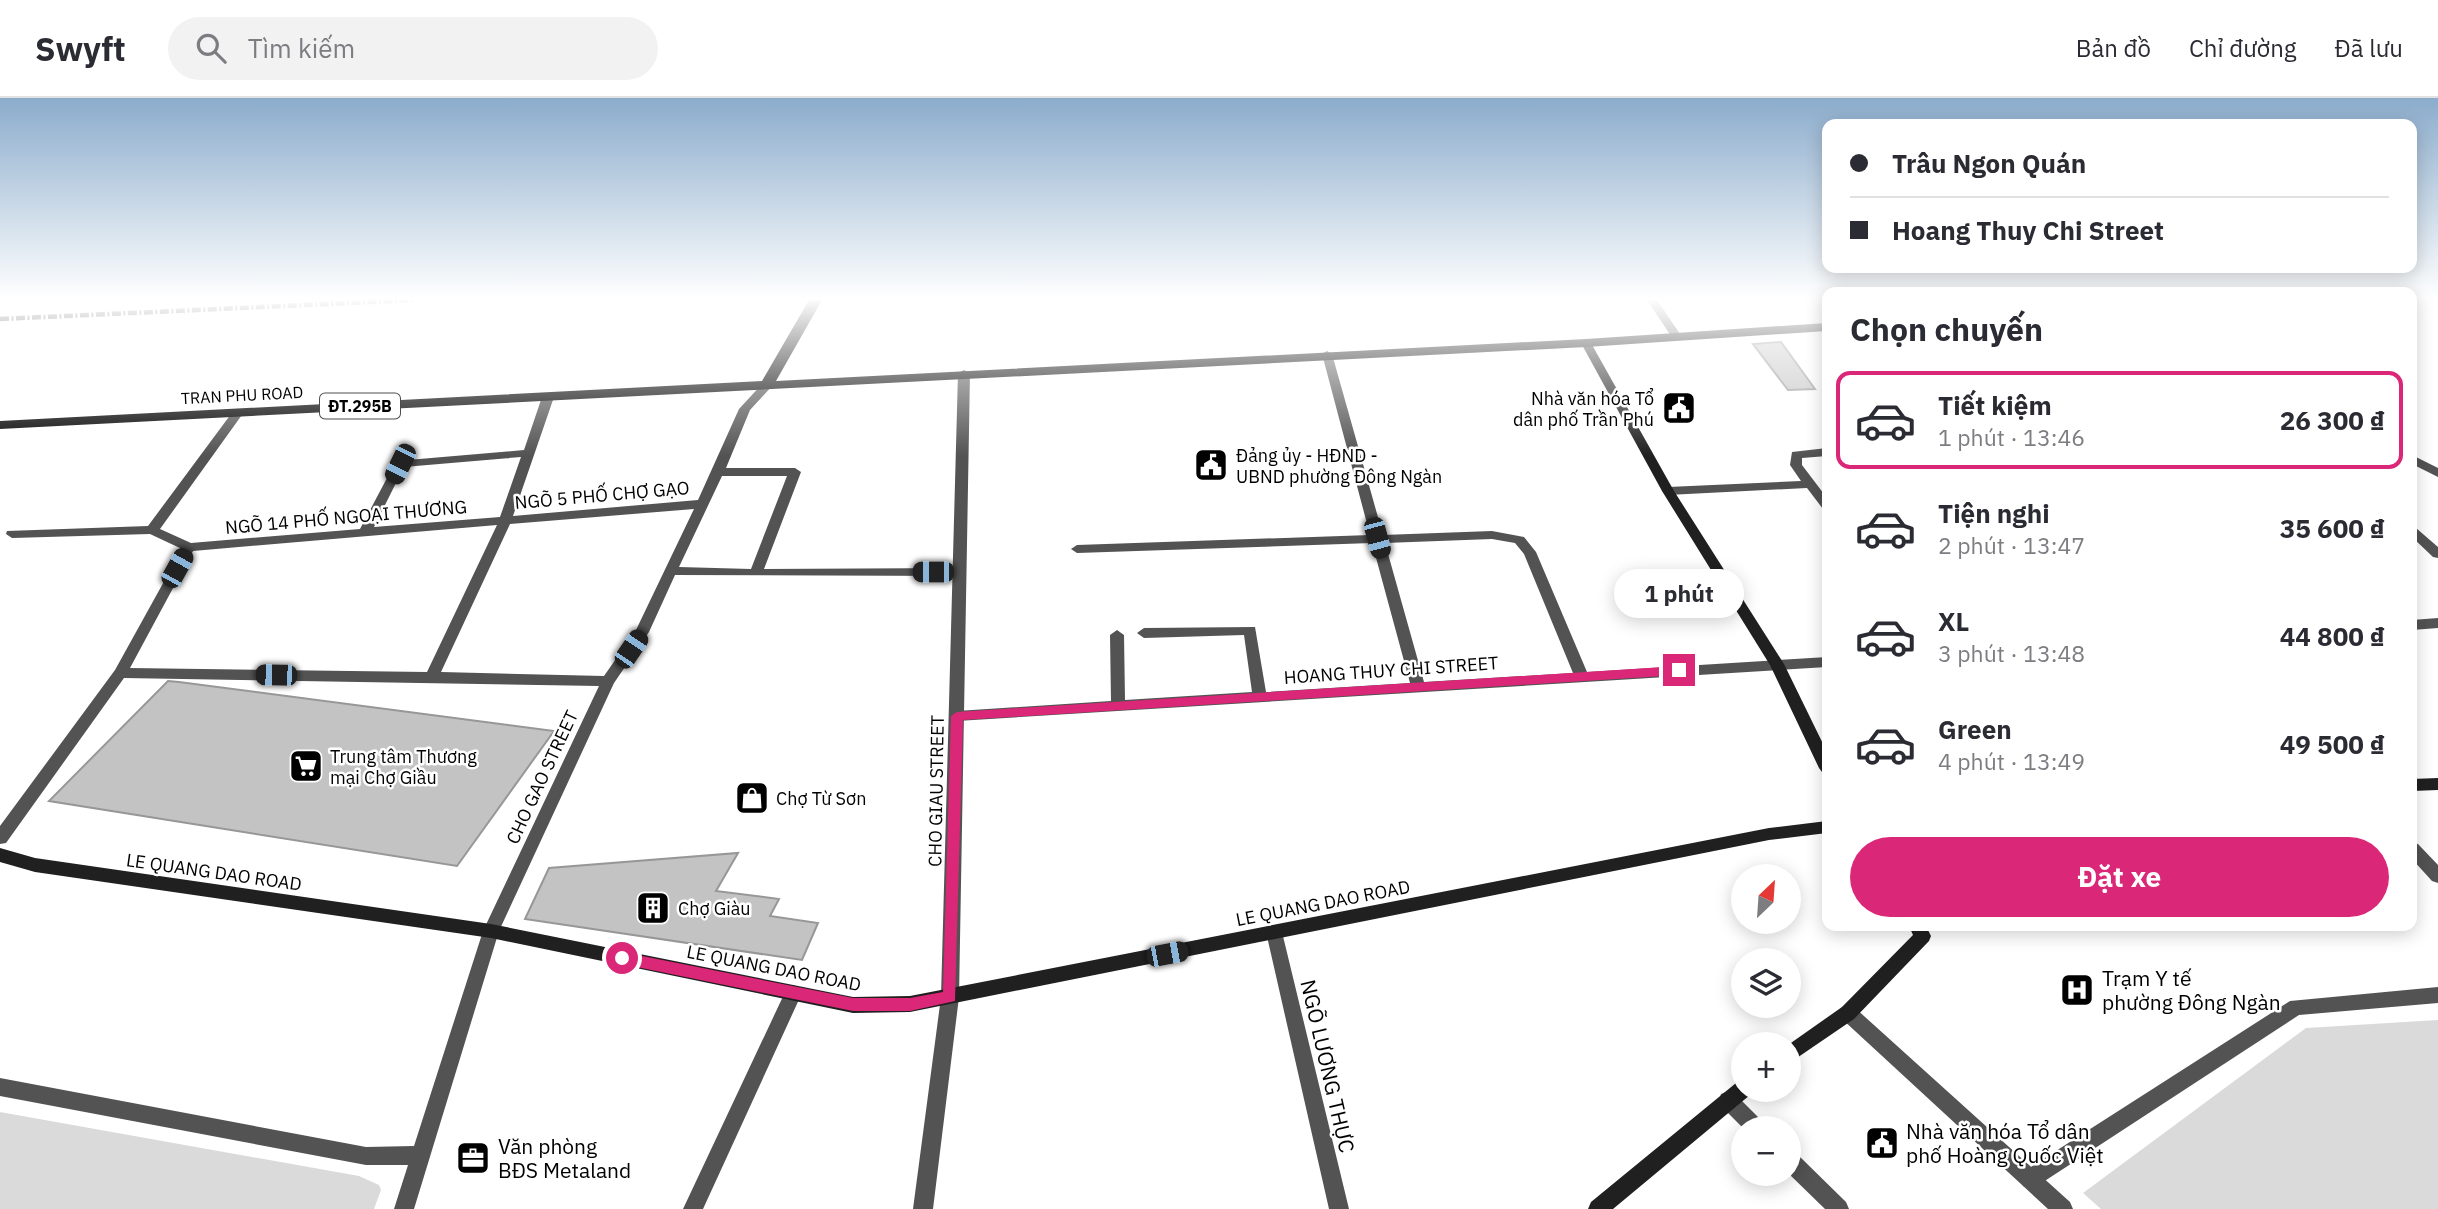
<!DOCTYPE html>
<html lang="vi">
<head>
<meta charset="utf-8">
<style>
  :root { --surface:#fff; --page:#f2f2f3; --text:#2b2b33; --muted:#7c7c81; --line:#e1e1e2; --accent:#db2777 }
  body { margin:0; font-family:"IBM Plex Sans",sans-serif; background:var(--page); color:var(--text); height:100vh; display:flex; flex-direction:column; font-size:26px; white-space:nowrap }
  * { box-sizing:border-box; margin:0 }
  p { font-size:23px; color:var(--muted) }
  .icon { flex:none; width:38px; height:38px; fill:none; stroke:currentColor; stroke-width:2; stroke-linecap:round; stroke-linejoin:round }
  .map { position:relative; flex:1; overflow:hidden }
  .panel { position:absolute; left:1822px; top:189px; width:595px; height:644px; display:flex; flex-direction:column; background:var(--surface); border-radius:14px; box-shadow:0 4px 18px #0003 }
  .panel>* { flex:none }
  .guide { position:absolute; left:1822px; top:21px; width:595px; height:154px; border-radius:14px; box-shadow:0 4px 18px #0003; display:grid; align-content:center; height:154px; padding:0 28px; background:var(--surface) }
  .needle { width:46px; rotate:25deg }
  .tools { position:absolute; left:1731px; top:766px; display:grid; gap:14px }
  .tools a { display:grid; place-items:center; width:70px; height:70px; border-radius:50%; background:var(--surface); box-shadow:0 4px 18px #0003; font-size:35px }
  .end { position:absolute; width:32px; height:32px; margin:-16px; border:9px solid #db2777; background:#fff; box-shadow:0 0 0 4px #fff }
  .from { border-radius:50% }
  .bubble { position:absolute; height:49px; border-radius:24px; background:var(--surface); box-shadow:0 4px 18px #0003; font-size:23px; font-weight:800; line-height:49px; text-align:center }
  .car { position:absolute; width:21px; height:42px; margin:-21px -10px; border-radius:9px; box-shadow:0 0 5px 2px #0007; background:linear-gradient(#222 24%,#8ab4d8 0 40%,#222 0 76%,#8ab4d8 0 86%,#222 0) }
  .guide b { display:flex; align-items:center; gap:24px; height:66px; font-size:26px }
  .guide b+b { border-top:2px solid var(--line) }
  .guide i { width:18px; height:18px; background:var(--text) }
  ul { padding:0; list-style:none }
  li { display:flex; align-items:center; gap:21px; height:98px; margin:0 14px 10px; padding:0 14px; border:4px solid transparent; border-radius:14px }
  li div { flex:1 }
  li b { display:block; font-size:26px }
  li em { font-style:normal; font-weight:800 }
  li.selected { border-color:var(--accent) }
  li>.icon { width:63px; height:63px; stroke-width:1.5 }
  h2 { padding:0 28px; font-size:32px; line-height:84px }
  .cta { display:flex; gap:14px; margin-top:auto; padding:14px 28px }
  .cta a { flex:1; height:80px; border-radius:42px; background:var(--accent); color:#fff; font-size:28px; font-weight:800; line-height:80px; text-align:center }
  header { display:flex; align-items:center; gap:42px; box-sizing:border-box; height:98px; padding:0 35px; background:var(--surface); border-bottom:2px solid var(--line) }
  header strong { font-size:33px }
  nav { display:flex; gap:38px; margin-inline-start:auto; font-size:24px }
  .search { width:490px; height:63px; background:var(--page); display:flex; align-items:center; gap:18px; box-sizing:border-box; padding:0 24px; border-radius:38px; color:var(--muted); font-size:26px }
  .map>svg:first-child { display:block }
  .green { fill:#dadada }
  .building { fill:#c3c3c3; stroke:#979797; stroke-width:2 }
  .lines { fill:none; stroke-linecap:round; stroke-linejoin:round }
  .minor { fill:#535353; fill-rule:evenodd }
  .tertiary { fill:#535353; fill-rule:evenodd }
  .secondary { fill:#202020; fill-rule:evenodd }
  .primary { fill:#000; fill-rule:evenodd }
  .rail { stroke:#000; stroke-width:4.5; stroke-dasharray:9 2.5 2 2.5; stroke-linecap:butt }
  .route { fill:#db2777 }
  .labels { text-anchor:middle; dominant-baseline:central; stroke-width:5; stroke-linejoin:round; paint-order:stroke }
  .far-street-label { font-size:16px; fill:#000; stroke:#fff }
  .shield { fill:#fff; stroke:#4c4c4c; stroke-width:2 }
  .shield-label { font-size:16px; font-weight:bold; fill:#000 }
  .poi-label { font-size:18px; fill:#000; stroke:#fff; text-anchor:start }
  .street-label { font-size:18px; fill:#000; stroke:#fff }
  .near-poi-label { font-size:21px; fill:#000; stroke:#fff; text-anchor:start }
  .near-street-label { font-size:21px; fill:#000; stroke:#fff }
</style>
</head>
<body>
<header>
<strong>Swyft</strong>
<div class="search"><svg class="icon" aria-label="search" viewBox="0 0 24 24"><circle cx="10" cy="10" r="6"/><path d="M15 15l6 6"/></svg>Tìm kiếm</div>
<nav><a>Bản đồ</a><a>Chỉ đường</a><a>Đã lưu</a></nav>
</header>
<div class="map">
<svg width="2438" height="1111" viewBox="0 0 2438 1111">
  <rect width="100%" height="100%" fill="#fff"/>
  <path class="green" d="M2438,922v189h-337l-18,-16 223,-165z
    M0,1014l359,64 20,9 2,5 -7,19h-374z"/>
  <path class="building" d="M1781,244l34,47 -27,1 -35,-46z
    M168,583l11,1 375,49 -97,135 -408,-65z
    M738,755l-22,38 63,8 -9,17 48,7 -16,37 -277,-41 24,-51z"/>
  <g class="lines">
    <path class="minor" d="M1647,202h10l25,37 -1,2h-8z
      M1327,253l5,3 51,181 109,-4 32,6 12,15 51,120 240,-15v10l-870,54 -5,-1 -2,-4 2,-4 5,-1 154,-10 -1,-66 7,-5 7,5 1,65 127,-8 -8,-57 -100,3 -7,-5 7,-5 111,-1 11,65 144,-9 -38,-140 -295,10 -6,-4 6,-4 293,-10 -48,-181zM1492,441l23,4 9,11 49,119 -149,9 -39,-139z
      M767,284l6,3 -23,25 -24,58h69l6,4 -37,97 194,-1 7,4 -7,4 -283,-1 -26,57 -35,51 -115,248 -85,278h-20l14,-44h-42l-366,-69v-18l366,69 48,-1 69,-215 116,-245 -475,-8 -118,165 -6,1v-18l115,-156 67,-121 -32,-15 -138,4 -6,-4 1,-3 141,-5 86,-116 4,-1 6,3 -84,117 31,14 169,-14 36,-68 128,-11 18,-53 6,-3 6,3 -41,119 185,-16 41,-91 24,-26zM521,359l-21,60 -126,10 30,-60zM722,378h65l-36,93 -72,-2zM694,411l-58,121 -32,46 -163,-4 69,-148zM497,427l-70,147 -297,-4 63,-117z
      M1827,350v8l-25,2v7l25,33v12l-4,-1 -16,-21 -139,7 -6,-4 6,-4 133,-6 -11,-16 2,-13z
      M2412,357l26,13v9l-26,-13z
      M2412,429l4,1 22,19v11l-5,-1 -21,-20z
      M2438,520v10l-26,2v-10z
      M2412,745l6,1 20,21v18l-6,-2 -20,-22z
      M1274,827l6,2 2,5 67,277h-20l-63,-277 2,-5z
      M793,887l6,3 3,5 -99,216h-20l104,-221z
      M2438,889v16l-139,12 -262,171 -7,3 -7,-3 -3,-7 3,-7 267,-171z
      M1728,993l7,3 29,29 2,6h-22l-23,-23 -2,-6 2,-6z
      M1788,1052l7,2 51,50 3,7h-24l-37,-36z"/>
    <path class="tertiary" d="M964,272l6,3 -11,624 -26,212h-20l28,-212 17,-624z
      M1848,907l6,2 216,195 3,7h-25l-206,-190 -3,-6 3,-6z"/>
    <path class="secondary" d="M1586,242l5,3 83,148 110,173 43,88v22l-5,-2 -3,-4 -49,-103 -108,-174 -81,-148z
      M2438,680v12l-26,1v-12z
      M1827,723v12l-58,7 -859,172 -57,1 -362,-75 -456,-66 -35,-10v-14l35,10 456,66 362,73 57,-1 859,-168z
      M1909,828h17l5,10 -2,5 -75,78 -66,45v-19l54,-38 71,-72z
      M1743,982v10h9l-2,5 -137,114h-25l3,-7 145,-119z"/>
    <path class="primary" d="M809,202h13l-46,81 810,-42 241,-16v8l-241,16 -1586,82v-8l762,-40z"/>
    <path class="rail" d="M0,221l413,-19"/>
  </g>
  <linearGradient id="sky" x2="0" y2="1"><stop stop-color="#8baccc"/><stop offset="0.56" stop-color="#fff"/><stop offset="1" stop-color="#fff" stop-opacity="0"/></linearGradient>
  <rect width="2438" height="358" fill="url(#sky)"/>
  <path class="route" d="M1679,568l5,4 -5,5 -716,45 -8,281 -45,10h-57l-231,-47 -6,-6 6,-6 231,46h57l33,-6 8,-276 6,-4z"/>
  <defs>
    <symbol id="civic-square" viewBox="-11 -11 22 22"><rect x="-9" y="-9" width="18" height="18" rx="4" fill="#000" stroke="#fff"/><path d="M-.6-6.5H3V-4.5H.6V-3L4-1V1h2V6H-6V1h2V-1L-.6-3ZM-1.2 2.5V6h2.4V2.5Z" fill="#fff"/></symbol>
    <symbol id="supermarket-square" viewBox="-11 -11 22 22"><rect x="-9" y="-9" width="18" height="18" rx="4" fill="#000" stroke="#fff"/><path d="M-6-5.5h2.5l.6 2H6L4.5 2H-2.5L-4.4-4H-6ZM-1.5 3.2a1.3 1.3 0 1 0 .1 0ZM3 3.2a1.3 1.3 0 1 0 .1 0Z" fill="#fff"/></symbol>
    <symbol id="shop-square" viewBox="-11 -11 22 22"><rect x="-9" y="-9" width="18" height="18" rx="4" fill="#000" stroke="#fff"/><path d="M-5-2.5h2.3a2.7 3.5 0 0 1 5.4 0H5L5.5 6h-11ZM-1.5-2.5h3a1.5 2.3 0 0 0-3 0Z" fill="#fff"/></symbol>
    <symbol id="building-square" viewBox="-11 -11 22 22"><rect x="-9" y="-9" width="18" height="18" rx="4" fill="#000" stroke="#fff"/><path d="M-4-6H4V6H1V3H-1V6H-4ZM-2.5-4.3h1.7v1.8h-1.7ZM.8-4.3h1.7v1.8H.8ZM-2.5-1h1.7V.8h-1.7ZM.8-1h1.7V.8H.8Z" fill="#fff"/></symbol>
    <symbol id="hospital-square" viewBox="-11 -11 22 22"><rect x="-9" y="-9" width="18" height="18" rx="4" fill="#000" stroke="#fff"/><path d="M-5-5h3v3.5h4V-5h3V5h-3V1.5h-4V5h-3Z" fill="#fff"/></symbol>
    <symbol id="office-square" viewBox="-11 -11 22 22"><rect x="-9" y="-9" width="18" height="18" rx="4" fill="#000" stroke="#fff"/><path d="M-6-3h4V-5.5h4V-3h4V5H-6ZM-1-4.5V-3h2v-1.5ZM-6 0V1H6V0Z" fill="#fff"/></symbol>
  </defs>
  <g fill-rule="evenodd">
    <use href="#civic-square" x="1660" y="291" width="38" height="38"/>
    <use href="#civic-square" x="1192" y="348" width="38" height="38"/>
    <use href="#supermarket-square" x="287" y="649" width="38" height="38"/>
    <use href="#shop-square" x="733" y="681" width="38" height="38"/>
    <use href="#building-square" x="634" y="791" width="38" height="38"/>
    <use href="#hospital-square" x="2058" y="873" width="38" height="38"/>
    <use href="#civic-square" x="1863" y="1026" width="38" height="38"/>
    <use href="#office-square" x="454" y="1041" width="38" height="38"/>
  </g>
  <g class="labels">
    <g class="far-street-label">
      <text transform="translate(242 297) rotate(-3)">TRAN PHU ROAD</text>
    </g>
    <rect class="shield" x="320" y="295.5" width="80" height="25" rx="5"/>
    <g class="shield-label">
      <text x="360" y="308">ĐT.295B</text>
    </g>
    <g class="poi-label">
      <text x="1654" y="300" text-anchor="end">Nhà văn hóa Tổ<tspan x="1654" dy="21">dân phố Trần Phú</tspan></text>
      <text x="1236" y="357">Đảng ủy - HĐND -<tspan x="1236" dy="21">UBND phường Đông Ngàn</tspan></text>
      <text x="330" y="658">Trung tâm Thương<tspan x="330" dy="21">mại Chợ Giầu</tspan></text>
      <text x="776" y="700">Chợ Từ Sơn</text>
      <text x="678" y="810">Chợ Giàu</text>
    </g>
    <g class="street-label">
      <text transform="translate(602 397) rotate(-5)">NGÕ 5 PHỐ CHỢ GẠO</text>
      <text transform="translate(346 419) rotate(-5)">NGÕ 14 PHỐ NGOẠI THƯƠNG</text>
      <text transform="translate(1391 572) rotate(-4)">HOANG THUY CHI STREET</text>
      <text transform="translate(542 679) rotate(-65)">CHO GAO STREET</text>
      <text transform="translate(936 693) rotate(-89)">CHO GIAU STREET</text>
      <text transform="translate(214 774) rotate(8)">LE QUANG DAO ROAD</text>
      <text transform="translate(1323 805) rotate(-11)">LE QUANG DAO ROAD</text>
      <text transform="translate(774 870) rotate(11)">LE QUANG DAO ROAD</text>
    </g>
    <g class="near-poi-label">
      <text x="2102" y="880">Trạm Y tế<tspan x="2102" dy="24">phường Đông Ngàn</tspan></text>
      <text x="1906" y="1033">Nhà văn hóa Tổ dân<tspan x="1906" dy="24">phố Hoàng Quốc Việt</tspan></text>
      <text x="498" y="1048">Văn phòng<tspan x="498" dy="24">BĐS Metaland</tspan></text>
    </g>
    <g class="near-street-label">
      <text transform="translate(1328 968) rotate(77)">NGÕ LƯƠNG THỰC</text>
    </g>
  </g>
</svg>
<div class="tools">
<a><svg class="needle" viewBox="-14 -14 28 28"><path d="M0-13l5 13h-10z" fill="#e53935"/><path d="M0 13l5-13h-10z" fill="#7c7c81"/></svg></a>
<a><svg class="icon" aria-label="layers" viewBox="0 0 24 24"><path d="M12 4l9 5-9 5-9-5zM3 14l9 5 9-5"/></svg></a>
<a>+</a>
<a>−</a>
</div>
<i class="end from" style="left:622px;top:860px"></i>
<i class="end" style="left:1679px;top:572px"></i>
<div class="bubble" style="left:1614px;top:471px;width:130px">1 phút</div>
<i class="car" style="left:400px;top:366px;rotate:206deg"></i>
<i class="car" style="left:1377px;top:440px;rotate:165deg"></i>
<i class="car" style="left:177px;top:470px;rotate:29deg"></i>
<i class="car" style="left:933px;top:474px;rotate:270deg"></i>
<i class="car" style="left:631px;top:551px;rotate:34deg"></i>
<i class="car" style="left:276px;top:577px;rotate:271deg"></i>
<i class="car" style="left:1167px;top:856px;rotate:79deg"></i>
<div class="guide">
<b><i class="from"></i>Trâu Ngon Quán</b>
<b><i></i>Hoang Thuy Chi Street</b>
</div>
<section class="panel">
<h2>Chọn chuyến</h2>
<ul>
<li class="selected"><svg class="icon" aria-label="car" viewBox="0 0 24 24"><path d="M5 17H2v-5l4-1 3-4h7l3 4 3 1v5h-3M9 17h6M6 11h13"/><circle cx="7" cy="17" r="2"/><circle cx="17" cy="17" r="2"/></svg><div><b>Tiết kiệm</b><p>1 phút · 13:46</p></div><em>26 300 ₫</em></li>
<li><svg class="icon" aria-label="car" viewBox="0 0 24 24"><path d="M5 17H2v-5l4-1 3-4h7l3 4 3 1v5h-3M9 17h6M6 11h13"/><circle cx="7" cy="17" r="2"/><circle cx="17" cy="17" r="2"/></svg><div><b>Tiện nghi</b><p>2 phút · 13:47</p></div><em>35 600 ₫</em></li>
<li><svg class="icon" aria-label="car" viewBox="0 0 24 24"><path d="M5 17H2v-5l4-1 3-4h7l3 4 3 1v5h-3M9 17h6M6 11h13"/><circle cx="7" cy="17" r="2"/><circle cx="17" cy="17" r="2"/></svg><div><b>XL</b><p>3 phút · 13:48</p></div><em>44 800 ₫</em></li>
<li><svg class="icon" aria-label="car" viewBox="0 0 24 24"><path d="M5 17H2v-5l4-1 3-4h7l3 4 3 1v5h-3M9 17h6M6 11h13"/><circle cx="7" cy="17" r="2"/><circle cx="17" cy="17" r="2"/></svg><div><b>Green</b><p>4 phút · 13:49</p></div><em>49 500 ₫</em></li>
</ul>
<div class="cta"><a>Đặt xe</a></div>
</section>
</div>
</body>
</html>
